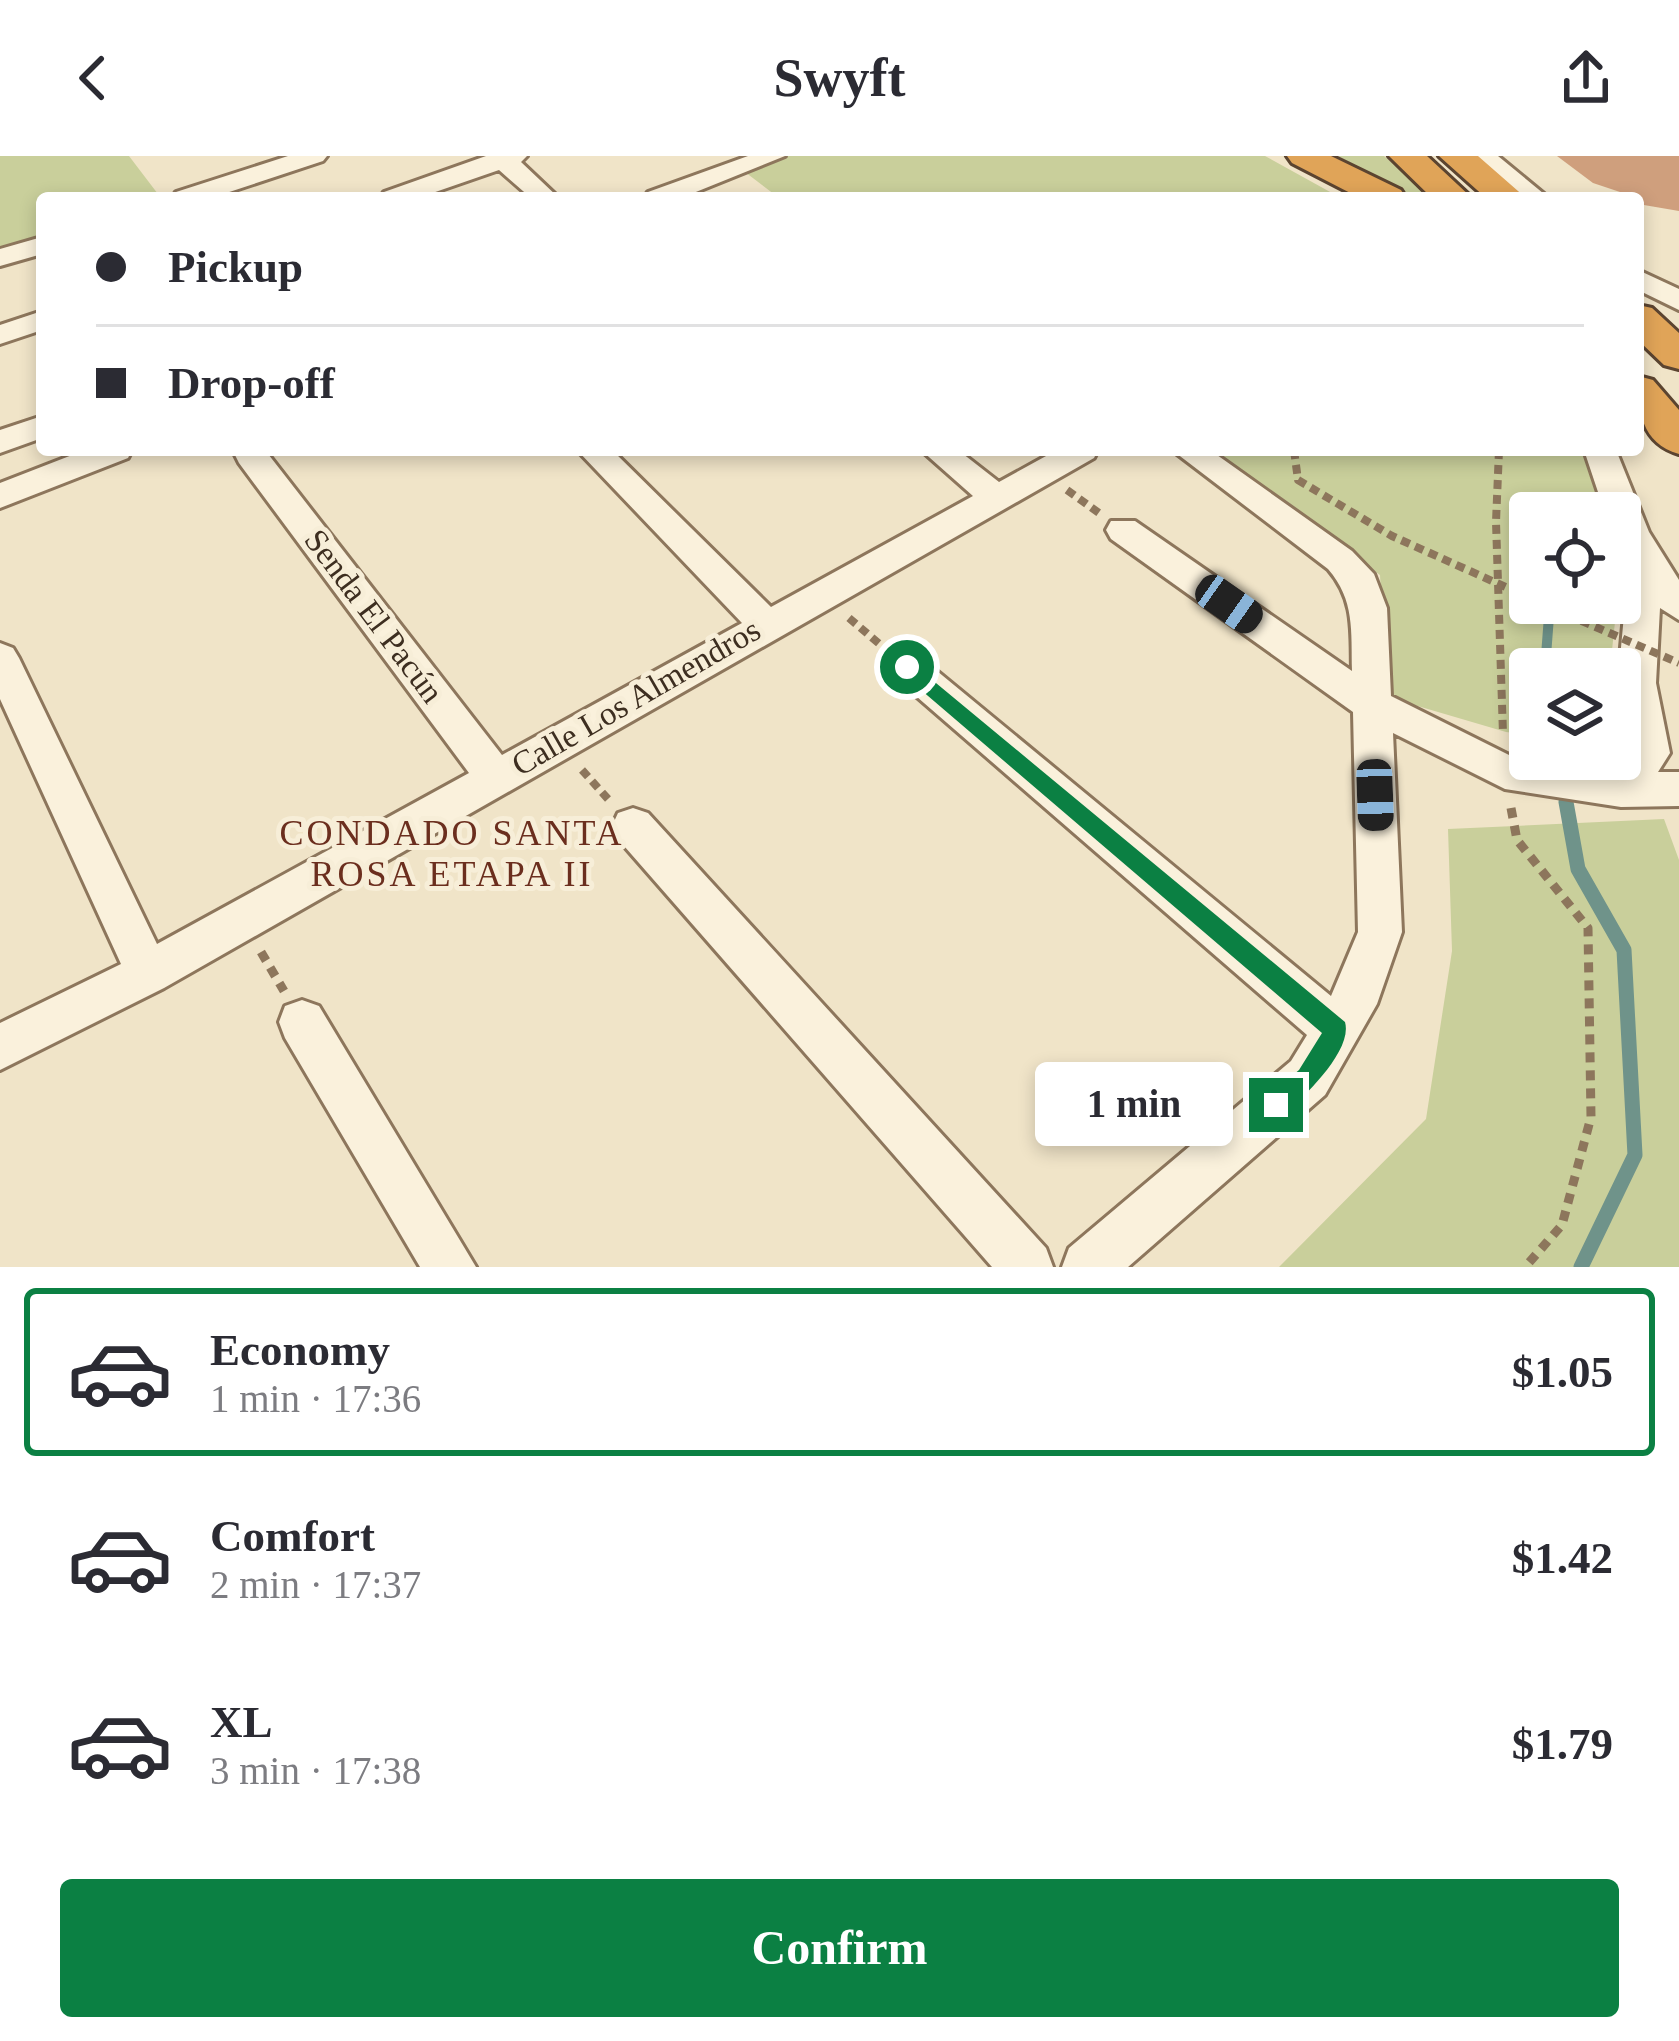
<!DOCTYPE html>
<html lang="en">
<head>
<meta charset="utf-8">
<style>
  :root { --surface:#fff; --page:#f7f7f7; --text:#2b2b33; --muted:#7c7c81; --line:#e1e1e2; --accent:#0b8043 }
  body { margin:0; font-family:Georgia,serif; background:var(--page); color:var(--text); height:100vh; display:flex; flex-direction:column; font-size:45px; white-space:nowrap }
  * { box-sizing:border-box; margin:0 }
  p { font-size:39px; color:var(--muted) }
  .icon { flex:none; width:66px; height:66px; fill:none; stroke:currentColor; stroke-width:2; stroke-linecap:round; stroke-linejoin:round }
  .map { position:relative; height:1111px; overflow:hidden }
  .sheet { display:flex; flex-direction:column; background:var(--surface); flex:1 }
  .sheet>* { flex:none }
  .hud { position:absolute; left:36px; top:36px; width:1608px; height:264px; border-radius:12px; box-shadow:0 6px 18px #0003; display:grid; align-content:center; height:264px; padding:0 60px; background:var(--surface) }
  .controls { position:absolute; left:1509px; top:336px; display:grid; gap:24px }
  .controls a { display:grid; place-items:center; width:132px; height:132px; border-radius:12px; background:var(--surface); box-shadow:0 6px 18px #0003; font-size:60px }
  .end { position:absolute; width:54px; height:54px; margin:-27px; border:15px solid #0b8043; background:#fff; box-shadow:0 0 0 6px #fff }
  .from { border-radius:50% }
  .bubble { position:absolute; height:84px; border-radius:12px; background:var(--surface); box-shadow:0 6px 18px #0003; font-size:39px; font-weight:600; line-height:84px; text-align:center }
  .car { position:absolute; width:36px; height:72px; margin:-36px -18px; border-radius:15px; box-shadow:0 0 9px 3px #0007; background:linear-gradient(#222 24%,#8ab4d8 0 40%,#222 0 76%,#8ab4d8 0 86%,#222 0) }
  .hud b { display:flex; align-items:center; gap:42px; height:114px; font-size:45px }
  .hud b+b { border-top:3px solid var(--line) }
  .hud i { width:30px; height:30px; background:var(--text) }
  ul { padding:21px 0 0; list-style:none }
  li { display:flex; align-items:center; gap:36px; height:168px; margin:0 24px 18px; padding:0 36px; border:6px solid transparent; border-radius:12px }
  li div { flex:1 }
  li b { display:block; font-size:45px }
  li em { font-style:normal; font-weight:600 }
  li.selected { border-color:var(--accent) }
  li>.icon { width:108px; height:108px; stroke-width:1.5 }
  .action { display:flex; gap:24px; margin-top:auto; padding:24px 60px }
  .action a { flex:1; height:138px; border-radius:12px; background:var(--accent); color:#fff; font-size:48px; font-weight:600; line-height:138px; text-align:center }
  header { display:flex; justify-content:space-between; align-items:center; height:156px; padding:0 60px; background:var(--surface); font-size:54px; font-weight:600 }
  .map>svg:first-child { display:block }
  .green { fill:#c9cf9b }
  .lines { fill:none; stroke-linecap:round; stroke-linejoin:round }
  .stream-far1 { stroke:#6f938a; stroke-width:10 }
  .stream { stroke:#6f938a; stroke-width:15 }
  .building { fill:#cf9f7d }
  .minor-casing { stroke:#8d765c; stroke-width:6 }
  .highway-casing { stroke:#5b4430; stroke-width:6 }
  .path-far1 { stroke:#8d765c; stroke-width:8; stroke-dasharray:9 6; stroke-linecap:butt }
  .path { stroke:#8d765c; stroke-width:9; stroke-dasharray:10 8; stroke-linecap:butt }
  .minor { fill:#faf1dc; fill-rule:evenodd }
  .highway { fill:#e0a458; fill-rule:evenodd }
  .path-bridge { stroke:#8d765c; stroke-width:8; stroke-dasharray:9 6; stroke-linecap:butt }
  .route { fill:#0b8043 }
  .labels { text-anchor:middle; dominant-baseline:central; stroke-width:10; stroke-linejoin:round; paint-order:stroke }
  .street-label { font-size:33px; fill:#3d2e20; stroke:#f7eed8 }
  .neighbourhood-label { font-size:36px; letter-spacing:3px; fill:#6b2e1e; stroke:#f7eed8 }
</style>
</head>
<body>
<header><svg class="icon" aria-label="back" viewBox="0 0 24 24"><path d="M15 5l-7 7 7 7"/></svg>Swyft<svg class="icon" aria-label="share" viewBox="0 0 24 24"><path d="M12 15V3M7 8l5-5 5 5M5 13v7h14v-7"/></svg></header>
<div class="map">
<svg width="1679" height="1111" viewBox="0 0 1679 1111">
  <rect width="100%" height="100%" fill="#f0e4c8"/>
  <path class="green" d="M0,0h129l32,42h-119v43l-42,13z
    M786,0h479l76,42h-562l-34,-26z
    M1338,0h46l49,42h-24z
    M1205,294h382l15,63h-72v90h87l-7,66h-80v66l-24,-3 -119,-35 -7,-122z
    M1664,663l15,41v407h-400l147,-148 26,-168 -4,-122z"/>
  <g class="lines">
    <path class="stream-far1" d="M1545,513l5,-66
      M1563,629l3,20"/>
    <path class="stream" d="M1566,646l12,67 46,81 11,205 -54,112"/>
  </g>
  <path class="building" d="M1557,0h122v55l-41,-7v-6l-45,-15z"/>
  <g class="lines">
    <defs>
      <path id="minor" d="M288,0h39l-4,5 -112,37h-39l4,-6z
        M486,0h41l-6,6 38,36h-28l-32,-28 -81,28h-38l4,-6z
        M748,0h37l-104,42h-37l4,-6z
        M1469,0h29l51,42h-29z
        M42,81v17l-42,12v-17z
        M1638,114l41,19v21l-41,-20z
        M42,155v19l-42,14v-19z
        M42,260v22l-42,15v-23z
        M85,294h47l-4,8 -128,50v-25z
        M238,294h27l237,305 240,-132 -165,-173h35l159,157 202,-111 -52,-46h37l41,32 58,-32h41l-4,8 -930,530 -164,82v-47l121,-59 -121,-265v-56l13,5 6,10 138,286 312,-171 -230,-310 -4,-8z
        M1172,294h38l142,101 22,23 13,34 4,88 120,60 84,13 -5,-10h30v-17h8l-9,-73 10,-108 -9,-17v-31h-15l-21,-63h32l33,82 30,48v40l-19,-12 -4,75 14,70 -12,19h21v34l-58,1 -116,-18 -112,-56 9,199 -25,72 -52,91 -197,172h-66l7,-19 222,-187 16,-26 -413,-358 -6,-10 6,-10 13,-5 13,5 411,339 27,-64 -5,-220 -242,-173 -5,-9 5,-9h24l217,150c-1,-40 3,-71 -24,-102z
        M633,652l15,5 398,435 7,19h-61l-374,-428 -6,-13 6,-13z
        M302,844l17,6 157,261h-56l-135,-229 -6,-16 6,-16z"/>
      <path id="highway" d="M1287,0h44l70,34 5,8h-46l-68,-35z
        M1389,0h38l45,42h-40z
        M1439,0h39l48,42h-40z
        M1638,149l14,3 27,25v36l-15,-4 -26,-25z
        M1638,220l15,4 26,30v44c-38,-11 -41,-43 -41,-78z"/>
    </defs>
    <use href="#minor" class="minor-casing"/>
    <use href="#highway" class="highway-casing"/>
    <path class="path-far1" d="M1499,294l-3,72 7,212
      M1067,334l32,23
      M849,462l34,29
      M582,614l26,29"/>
    <path class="path" d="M1511,652l6,32 71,88 3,189 -29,108 -37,42
      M261,796l23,39"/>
    <use href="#minor" class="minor"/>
    <use href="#highway" class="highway"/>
    <path class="path-bridge" d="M1294,294l4,30 94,56 138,62
      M1540,447l139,60"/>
  </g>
  <path class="route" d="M907,503l438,363c8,28 -40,74 -60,91h-17v-17l31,-26 23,-37 -422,-361 -3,-5z"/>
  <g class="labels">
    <g class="street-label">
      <text transform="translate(374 460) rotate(53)">Senda El Pacún</text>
      <text transform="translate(636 541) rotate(-30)">Calle Los Almendros</text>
    </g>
    <g class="neighbourhood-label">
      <text x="452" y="677">CONDADO SANTA<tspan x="452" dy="41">ROSA ETAPA II</tspan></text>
    </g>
  </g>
</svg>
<div class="controls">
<a><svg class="icon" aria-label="locate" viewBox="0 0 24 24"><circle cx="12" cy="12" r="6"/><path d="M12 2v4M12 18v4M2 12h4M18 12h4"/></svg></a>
<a><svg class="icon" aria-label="layers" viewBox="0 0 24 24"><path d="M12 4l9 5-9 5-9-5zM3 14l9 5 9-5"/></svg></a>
</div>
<i class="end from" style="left:907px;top:511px"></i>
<i class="end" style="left:1276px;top:949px"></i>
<div class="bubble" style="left:1035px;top:906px;width:198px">1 min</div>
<i class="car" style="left:1229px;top:448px;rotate:125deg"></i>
<i class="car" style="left:1375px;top:639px;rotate:178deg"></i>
<div class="hud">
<b><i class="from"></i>Pickup</b>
<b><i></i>Drop-off</b>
</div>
</div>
<section class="sheet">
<ul>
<li class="selected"><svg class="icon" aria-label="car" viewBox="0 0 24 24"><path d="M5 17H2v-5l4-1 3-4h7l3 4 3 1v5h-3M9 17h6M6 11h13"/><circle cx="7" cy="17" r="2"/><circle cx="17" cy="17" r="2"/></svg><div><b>Economy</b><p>1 min · 17:36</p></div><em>$1.05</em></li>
<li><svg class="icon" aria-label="car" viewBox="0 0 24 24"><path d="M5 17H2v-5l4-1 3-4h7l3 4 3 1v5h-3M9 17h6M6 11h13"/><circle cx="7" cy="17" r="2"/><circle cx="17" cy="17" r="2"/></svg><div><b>Comfort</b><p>2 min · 17:37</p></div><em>$1.42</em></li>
<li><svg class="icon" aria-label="car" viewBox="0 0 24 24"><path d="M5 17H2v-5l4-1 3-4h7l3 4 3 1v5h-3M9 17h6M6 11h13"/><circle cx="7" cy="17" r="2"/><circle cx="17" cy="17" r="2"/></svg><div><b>XL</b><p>3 min · 17:38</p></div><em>$1.79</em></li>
</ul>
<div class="action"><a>Confirm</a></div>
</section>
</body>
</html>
